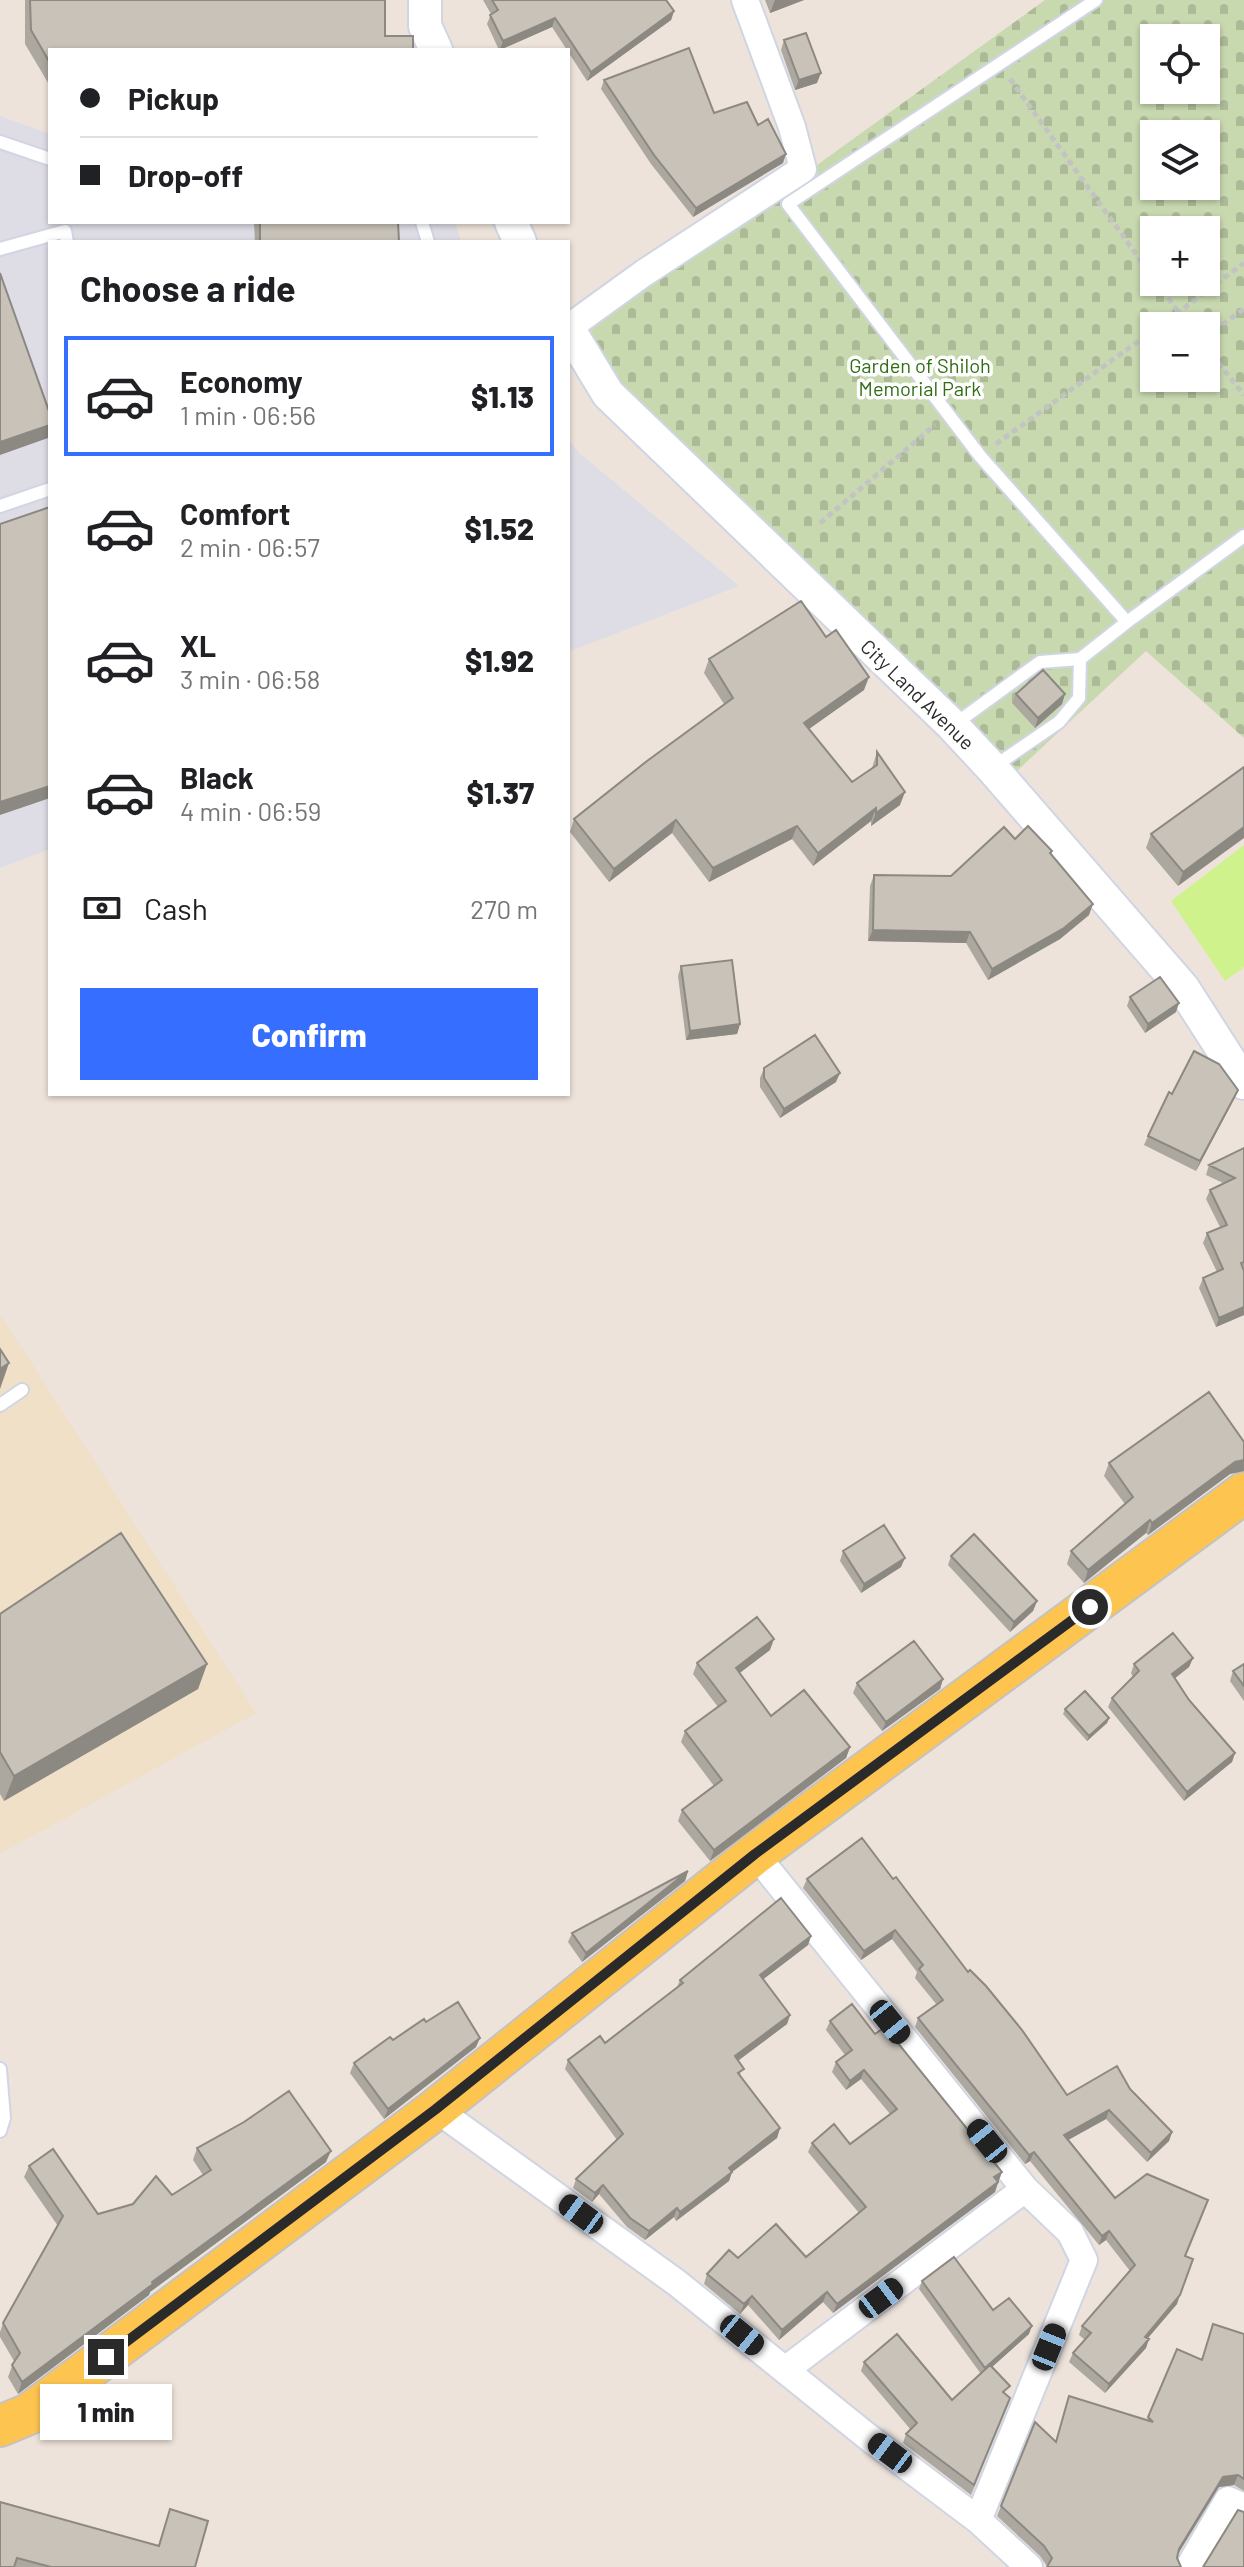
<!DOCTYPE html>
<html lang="en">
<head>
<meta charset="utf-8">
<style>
  :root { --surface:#fff; --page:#f2f2f2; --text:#202124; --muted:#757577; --line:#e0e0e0; --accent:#366eff }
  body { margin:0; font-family:Barlow,sans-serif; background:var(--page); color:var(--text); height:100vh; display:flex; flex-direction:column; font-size:30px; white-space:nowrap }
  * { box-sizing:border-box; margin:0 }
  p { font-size:26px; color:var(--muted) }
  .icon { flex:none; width:44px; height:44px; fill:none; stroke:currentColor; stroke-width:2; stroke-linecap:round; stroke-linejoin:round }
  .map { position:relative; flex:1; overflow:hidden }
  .drawer { position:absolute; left:48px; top:240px; width:522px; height:856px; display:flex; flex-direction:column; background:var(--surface); border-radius:0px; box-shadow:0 2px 6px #0004 }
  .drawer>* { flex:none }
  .guide { position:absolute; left:48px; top:48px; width:522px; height:176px; border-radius:0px; box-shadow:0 2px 6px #0004; display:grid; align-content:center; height:176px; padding:0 32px; background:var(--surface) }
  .tools { position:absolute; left:1140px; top:24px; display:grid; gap:16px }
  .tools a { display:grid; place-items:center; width:80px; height:80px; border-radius:0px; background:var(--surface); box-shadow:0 2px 6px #0004; font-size:40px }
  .end { position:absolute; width:36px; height:36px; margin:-18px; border:10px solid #2a2a2a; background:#fff; box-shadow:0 0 0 4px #fff }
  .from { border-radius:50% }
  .bubble { position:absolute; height:56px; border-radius:0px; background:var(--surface); box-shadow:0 2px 6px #0004; font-size:26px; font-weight:800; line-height:56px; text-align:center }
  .car { position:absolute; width:24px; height:48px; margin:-24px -12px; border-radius:10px; box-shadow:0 0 6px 2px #0007; background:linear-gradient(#222 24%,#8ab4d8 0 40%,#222 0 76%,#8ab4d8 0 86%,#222 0) }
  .guide b { display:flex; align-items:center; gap:28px; height:76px; font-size:30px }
  .guide b+b { border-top:2px solid var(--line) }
  .guide i { width:20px; height:20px; background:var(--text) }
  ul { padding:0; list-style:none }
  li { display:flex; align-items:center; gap:24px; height:120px; margin:0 16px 12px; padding:0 16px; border:4px solid transparent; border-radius:0px }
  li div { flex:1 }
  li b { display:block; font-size:30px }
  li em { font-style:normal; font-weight:800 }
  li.current { border-color:var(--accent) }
  li>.icon { width:72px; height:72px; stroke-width:1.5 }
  h2 { padding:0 32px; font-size:36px; line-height:96px }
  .pay { display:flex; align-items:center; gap:20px; height:88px; padding:0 32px; font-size:30px }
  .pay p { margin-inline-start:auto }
  .primary-button { display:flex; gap:16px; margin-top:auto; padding:16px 32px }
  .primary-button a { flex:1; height:92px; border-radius:0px; background:var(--accent); color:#fff; font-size:32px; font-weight:800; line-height:92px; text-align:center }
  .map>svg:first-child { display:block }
  .industrial { fill:#dedce5 }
  .education { fill:#f1e0c8 }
  .cemetery { fill:url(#cemetery-stones); fill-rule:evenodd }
  .pitch { fill:#d0f28c }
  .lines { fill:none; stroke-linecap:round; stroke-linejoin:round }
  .service-casing { stroke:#d0d5e4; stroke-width:16 }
  .minor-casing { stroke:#d0d5e4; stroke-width:30 }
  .tertiary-casing { stroke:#d0d5e4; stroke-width:36 }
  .primary-casing { stroke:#c3c3c3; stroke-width:44 }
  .path { stroke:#c3c3c3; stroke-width:5; stroke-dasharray:6 4; stroke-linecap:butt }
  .service { stroke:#fff; stroke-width:12 }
  .minor { stroke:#fff; stroke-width:26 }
  .tertiary { stroke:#fff; stroke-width:32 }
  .primary { stroke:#fdc450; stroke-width:40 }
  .wall { fill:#aca79f }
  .shaded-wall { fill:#8c8882 }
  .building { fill:#c8c2b9; stroke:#8c8882; stroke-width:2 }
  .route { stroke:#2a2a2a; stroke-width:10 }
  .labels { text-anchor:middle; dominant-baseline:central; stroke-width:7; stroke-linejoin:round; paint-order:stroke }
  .park-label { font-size:20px; fill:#2f6e13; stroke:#fff }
  .street-label { font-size:20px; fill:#2a2a2a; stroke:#fff }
</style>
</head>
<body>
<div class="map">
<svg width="1244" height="2567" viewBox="0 0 1244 2567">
  <defs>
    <pattern id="cemetery-stones" width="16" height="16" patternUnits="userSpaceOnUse" patternTransform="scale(2)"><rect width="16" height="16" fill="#c8d9b0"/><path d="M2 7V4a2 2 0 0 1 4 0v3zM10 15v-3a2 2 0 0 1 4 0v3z" fill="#acba98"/></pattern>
  </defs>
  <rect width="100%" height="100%" fill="#ede3da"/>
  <path class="industrial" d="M0,116l50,18v88h405l6,20h-411v607l-50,19z
    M568,438l10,14 161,134 -171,66z"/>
  <path class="education" d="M0,1314l256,399 -256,141z"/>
  <path class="cemetery" d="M1045,0h199v738l-98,-87 -140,130 -384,-364 -54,-89 150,-91zM1154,38h52v52h-52zM1154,134h52v52h-52zM1154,230h52v52h-52zM1154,326h52v52h-52z"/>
  <path class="pitch" d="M1244,845v122l-19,14 -54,-80z"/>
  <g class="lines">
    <defs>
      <path id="service" d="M1096,0l-308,204 192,252 147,166 117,-86
        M0,142l50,17
        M422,222l6,20
        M0,249l65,-18 2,11
        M0,506l50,-17
        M955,724l85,-62 40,-3 47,-37
        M992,768l67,-46 20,-24 1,-39
        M0,1405l22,-15
        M0,2069l4,49 -4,13"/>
      <path id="minor" d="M568,328l76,-55 159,-104 -11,-42 -47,-127
        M755,1854l270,335 45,43 14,28 -106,260
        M436,2109l241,174 191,154 110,83 51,47
        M785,2370l240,-181
        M1189,2567l39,-67 16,7"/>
      <path id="tertiary" d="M425,0v26l11,24
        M511,222l9,20
        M568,328l40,66 344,331 40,43 191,220 61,95"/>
      <path id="primary" d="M0,2426l29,-12 407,-305 319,-255 489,-361"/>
    </defs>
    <use href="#service" class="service-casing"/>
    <use href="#minor" class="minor-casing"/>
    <use href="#tertiary" class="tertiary-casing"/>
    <use href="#primary" class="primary-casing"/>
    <path class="path" d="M1010,79l144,200
      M1156,282l33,44
      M1160,326l84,-63
      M1206,336l38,-27
      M1206,347l38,48
      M996,444l158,-114
      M820,523l115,-98"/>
    <use href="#service" class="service"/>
    <use href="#minor" class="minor"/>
    <use href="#tertiary" class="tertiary"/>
    <use href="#primary" class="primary"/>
  </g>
  <path class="wall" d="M25,0h360v36l-335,14v36l-25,-42z
    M483,0h183l8,11 -3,9 -84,61 -35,-54 -53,23 -12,-26 4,-10z
    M765,0h39l-34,13z
    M784,40l33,43 -22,7 -14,-40z
    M604,80l154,45 25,38 -90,54 -42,-53 -50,-75z
    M254,222h144l1,20h-144z
    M826,637l38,53 -55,39 43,53 20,-14 5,-16 23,53 -29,21v-5l-58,45 -21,-27 -83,43 -37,-49 -63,49 -39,-50 4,-13 150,-115 -20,-31 5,-14z
    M1016,694l46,10 -27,24 -23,-25z
    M1244,767l-66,119 -32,-38 5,-14z
    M1015,839l37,12 -1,3 38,61 -29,24 -72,41 -22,-37 -98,-2 2,-55 4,-11 77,1z
    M681,966l59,58 -3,10 -51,6 -8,-64z
    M1130,997l46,15 -31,21 -18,-27z
    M764,1068l72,14 -56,36 -20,-31v-9z
    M1238,1090l-4,9 -38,72 -52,-26 4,-9 24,-42z
    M1244,1148v167l-28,12 -17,-39 4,-10 14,-6 -14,-29 4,-10 13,-6 -14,-28 4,-9 13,-7 -17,-8 3,-10z
    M1244,1442v29l-14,3 -82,61 -2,-2 -62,50 -17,-19 4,-13 54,-47 -21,-28 5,-13z
    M843,1551l58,16 -40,26 -21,-32z
    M951,1556l86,45 -4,10 -23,21 -62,-67z
    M0,1614l207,50 -9,25 -194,112 -4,-7z
    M770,1650l-31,23 32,43 79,31 -4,11 -136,103 -32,-40 4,-11 32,-24 -33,-44 4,-11 33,-24 -25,-33 4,-11z
    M1193,1658l-4,9 -14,11 14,22 46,53 -3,9 -48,39 -76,-94 4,-9 21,-21 -2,-4 3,-9z
    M1244,1664v37l-14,-20 3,-10z
    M943,1679l-3,10 -58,42 -29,-38 4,-10z
    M1065,1709l44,9 -2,5 -20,18 -24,-27z
    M688,1871l-3,10 -103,81 -14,-20 4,-9z
    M807,1879h86l174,216 63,-6 42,43 -3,9 -22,21 -41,-43 -38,21 47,58 70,58 -8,48 -29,34 -2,10 -41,45 -36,-31 4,-9 12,-13 -6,-5 3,-9 48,-55 -24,-31 -7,5 -69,-84 -5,3 -110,-137 3,-9 19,-13 -22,-27 2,-6 -25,-33 -31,21 -58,-72z
    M811,1936l-3,9 -45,34 27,36 -3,9 -49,37 3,16 39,51 -3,10 -45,34 -3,9 -53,40 -2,-4 -29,23 -18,-13 -28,-33 -7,8 -19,-14 3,-9 41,-39 -52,-71 3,-9 37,-17 72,-56 3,-7z
    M830,2021l45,13 127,138 -7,20 -162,121 -10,-11 -44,38 -31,-35 -8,9 -36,-30 3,-10 31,-16 68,-1 53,-44 -51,-61 4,-9 38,1 40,-30 -29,-35 -15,11 -14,-18 4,-10 9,-7 -19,-25z
    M426,2022l50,25 -92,72 -34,-46 4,-10z
    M197,2148l129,14 -176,130 -1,3 -131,99 -10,-17 6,-16 -14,-24v-5l3,-9 55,-97 -34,-49 5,-11 69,48 74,-19 31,-20 -10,-15z
    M922,2281l71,29 36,24 -37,33 14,28 4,3 -39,97 -68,-52 3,-9 5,-4 -50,-59 3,-9 88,38 29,-26 -62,-85z
    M1244,2334v157l-10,-6 -15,2 -172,79 -7,-10 -43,-40 38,-94 20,19 92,-21 30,-71 25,11z
    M0,2502l158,44 12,-37 25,58h-195z"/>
  <path class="shaded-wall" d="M775,0h29l-34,13z
    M674,11l-3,9 -84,61 4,-9z
    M555,18l-3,9 -52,23 3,-9z
    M821,73l-4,10 -22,7 4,-10z
    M786,154l-3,9 -90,54 3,-9z
    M50,425v8l-2,5 -48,17v-13z
    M869,677l-5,13 -65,46 5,-13z
    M1065,694l-3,10 -27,24 3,-10z
    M50,786v12l-50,17v-13z
    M905,792l-5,13 -29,21 5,-13z
    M876,808l-5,13 -58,45 5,-13z
    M676,820l-4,13 -63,49 5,-13z
    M797,826l-5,13 -83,43 4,-14z
    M1244,827v11l-66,48 5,-14z
    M1093,904l-4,11 -29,24 -72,41 4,-11z
    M873,930l97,2 -4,11 -98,-2z
    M1179,1003l-3,9 -31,21 3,-9z
    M740,1024l-3,10 -51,6 4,-9z
    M840,1073l-4,9 -56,36 4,-9z
    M1238,1090l-4,9 -38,72 4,-10z
    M1244,1307v8l-28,12 3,-9z
    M9,1363l-9,26v-20z
    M1244,1460v11l-14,3 -82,61 4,-12 83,-61z
    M1150,1520l-4,13 -62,50 4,-13z
    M905,1558l-4,9 -40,26 3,-9z
    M1037,1601l-4,10 -23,21 4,-10z
    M774,1639l-4,11 -38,29 4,-11z
    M1193,1658l-4,9 -20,16 3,-9z
    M207,1664l-9,25 -194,112 10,-25z
    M943,1679l-3,10 -58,42 4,-9z
    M1109,1718l-2,5 -20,18 2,-5z
    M850,1747l-4,11 -136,103 4,-11z
    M1235,1753l-3,9 -48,39 3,-9z
    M688,1871l-3,10 -103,81 4,-9z
    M895,1930l-3,9 -31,21 3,-9z
    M811,1936l-3,9 -51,39 3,-9z
    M790,2015l-3,9 -55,41 3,-9z
    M480,2038l-4,9 -92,72 4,-10z
    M864,2070l-3,9 -15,11 4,-9z
    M1109,2110l-3,9 -45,25 3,-9z
    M780,2128l-3,10 -45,34 -3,9 -53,40 4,-9 49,-44z
    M1172,2132l-3,9 -22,21 4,-9z
    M331,2151l-5,11 -176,130 -1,3 -131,99 4,-12 130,-100z
    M1034,2152l-4,9 -5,3 4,-9z
    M1002,2172l-4,10 -7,5 3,-10z
    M998,2182l-3,10 -162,121 4,-9z
    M603,2185l-4,9 -7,8 3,-9z
    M677,2208l-3,9 -29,23 4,-9z
    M1109,2231l-3,9 -7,5 3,-9z
    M827,2292l-4,10 -44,38 3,-10z
    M1180,2295l-3,9 -36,42 4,-9z
    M752,2296l-4,9 -8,9 4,-10z
    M1032,2326l-3,8 -47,42 3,-8z
    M1149,2339l-3,9 -41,45 4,-9z
    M1238,2475l-4,10 -15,2 -44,72 4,-10 44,-72z"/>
  <path class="building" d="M30,0h355v36h28v14h-363v13l-19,-33z
    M492,0h174l8,11 -83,61 -36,-54 -52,23 -13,-26 8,-5z
    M806,33l15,40 -22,7 -15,-40z
    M689,48l25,65 33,-11 11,23 10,-6 18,35 -90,54 -42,-53 -50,-75z
    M260,222h138l1,20h-139z
    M0,273l50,141v11l-50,17z
    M50,507v279l-50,16v-278z
    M801,601l25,36 10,-7 33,47 -65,46 48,59 25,-17v-13l28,40 -29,21v-5l-58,45 -21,-27 -84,42 -37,-48 -62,49 -40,-50 73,-58 86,-63 -24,-39z
    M1043,670l22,24 -27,24 -22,-24z
    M1244,767v60l-61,45 -32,-38z
    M1028,826l24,25 -2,2 43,51 -29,24 -72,41 -22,-37 -97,-2 1,-55 77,1 53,-49 11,12z
    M732,960l8,64 -50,7 -9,-65z
    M1160,977l19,26 -31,21 -18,-27z
    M815,1035l25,38 -56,36 -20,-31v-10z
    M1194,1051l25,13 19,26 -38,71 -52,-25 21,-44 3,2z
    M1244,1148v114l-3,1 3,8v36l-25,11 -16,-40 20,-9 -16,-36 20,-8 -17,-35 25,-12 -26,-13z
    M0,1349l9,14 -9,6z
    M1209,1392l35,50v18l-9,2 -83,61 -2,-3 -62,50 -17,-19 62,-54 -24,-34z
    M884,1525l21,33 -41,26 -21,-33z
    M121,1533l86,131 -193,112 -14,-24v-138z
    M974,1534l63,67 -23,21 -63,-66z
    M757,1617l17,22 -38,29 35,48 33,-26 46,57 -136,103 -32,-40 40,-30 -37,-49 41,-30 -29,-38z
    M1173,1633l20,25 -21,16 17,26 46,53 -48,39 -75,-94 27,-27 -5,-7z
    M914,1641l29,38 -57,43 -29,-39z
    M1244,1664v22l-11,-15z
    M1085,1691l24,27 -20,18 -24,-27z
    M862,1838l31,41 3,-2 72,95 2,-2 16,16 36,44 45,65 50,-29 13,23 42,43 -21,21 -42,-43 -45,25 51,63 32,-24 61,26 -23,56 8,3 -13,36 -35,42 4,2 -40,45 -36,-31 18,-20 -9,-7 53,-61 -26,-34 -7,5 -68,-84 -5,3 -111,-137 25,-18 -24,-31 4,-4 -28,-35 -31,21 -57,-72z
    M688,1871l-102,82 -14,-20z
    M781,1898l30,38 -51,39 30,40 -55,41 9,13 -6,4 42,55 -51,40 3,4 -52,40 -3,-4 -28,23 -19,-13 -27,-33 -8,8 -19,-14 47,-45 -55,-74 32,-24 5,7 78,-60 -3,-3z
    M458,2002l22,36 -92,71 -34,-46 36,-26 3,3 31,-21 2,3z
    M852,2004l23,30 10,-7 117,145 -8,5 4,5 -161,122 -10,-12 -45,38 -30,-34 -8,8 -37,-30 22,-24 9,8 38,-34 30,33 60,-50 -54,-64 22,-19 16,20 47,-35 -33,-39 -14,11 -14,-19 16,-12 -22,-29z
    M289,2091l42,60 -179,131 1,2 -131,98 -10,-17 8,-12 -17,-30 60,-107 -34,-50 24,-17 45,65 35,-10 23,-28 16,19 39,-25 -14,-22 47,-26z
    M954,2257l39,53 16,-12 23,28 -47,42 -63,-87z
    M1213,2324l31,10v145l-6,-4 -15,2 -44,72 -2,9 4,9h-134l5,-9 -8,-12 -43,-40 34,-84 21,20 13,-46 84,26 -5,-5 29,-68 25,11z
    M897,2334l55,66 38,-35 20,21 -7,6 7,6 -36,87 -68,-51 11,-11 -53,-61z
    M0,2502l159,44 11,-37 38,12 -13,46h-144l-34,-9 -3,9h-14z
    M1238,2510l6,2v55h-41z"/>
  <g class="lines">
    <path class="route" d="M106,2357l330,-248 319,-255 335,-247"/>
  </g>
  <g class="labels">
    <g class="park-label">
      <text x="920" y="365">Garden of Shiloh<tspan x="920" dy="23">Memorial Park</tspan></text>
    </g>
    <g class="street-label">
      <text transform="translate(918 694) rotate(44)">City Land Avenue</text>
    </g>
  </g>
</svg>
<div class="tools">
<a><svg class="icon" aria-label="locate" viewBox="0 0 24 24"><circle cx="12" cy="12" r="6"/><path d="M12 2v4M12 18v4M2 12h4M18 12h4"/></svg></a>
<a><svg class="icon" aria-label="layers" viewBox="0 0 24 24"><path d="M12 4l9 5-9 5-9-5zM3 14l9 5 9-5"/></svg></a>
<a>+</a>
<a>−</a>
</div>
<i class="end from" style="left:1090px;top:1607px"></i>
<i class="end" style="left:106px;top:2357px"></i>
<div class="bubble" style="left:40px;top:2384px;width:132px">1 min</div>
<i class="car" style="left:890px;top:2022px;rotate:141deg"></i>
<i class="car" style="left:987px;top:2141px;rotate:321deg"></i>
<i class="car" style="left:581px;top:2214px;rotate:306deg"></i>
<i class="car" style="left:881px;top:2298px;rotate:53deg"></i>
<i class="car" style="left:742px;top:2335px;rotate:129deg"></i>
<i class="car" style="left:1049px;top:2347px;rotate:22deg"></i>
<i class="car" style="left:890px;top:2453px;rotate:307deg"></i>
<div class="guide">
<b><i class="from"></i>Pickup</b>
<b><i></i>Drop-off</b>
</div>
<section class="drawer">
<h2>Choose a ride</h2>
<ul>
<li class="current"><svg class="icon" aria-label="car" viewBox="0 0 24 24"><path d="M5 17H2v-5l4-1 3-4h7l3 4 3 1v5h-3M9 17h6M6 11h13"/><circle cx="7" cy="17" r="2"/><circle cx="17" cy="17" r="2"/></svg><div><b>Economy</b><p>1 min · 06:56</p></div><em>$1.13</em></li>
<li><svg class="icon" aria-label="car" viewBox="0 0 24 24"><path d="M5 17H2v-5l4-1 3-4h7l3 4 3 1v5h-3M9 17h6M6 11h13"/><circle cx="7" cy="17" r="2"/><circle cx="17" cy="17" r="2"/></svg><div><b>Comfort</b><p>2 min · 06:57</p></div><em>$1.52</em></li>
<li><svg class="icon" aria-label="car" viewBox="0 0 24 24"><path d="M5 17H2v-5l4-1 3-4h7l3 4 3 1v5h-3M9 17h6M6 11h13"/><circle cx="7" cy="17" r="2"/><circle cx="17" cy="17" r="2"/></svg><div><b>XL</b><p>3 min · 06:58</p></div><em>$1.92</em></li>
<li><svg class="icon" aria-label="car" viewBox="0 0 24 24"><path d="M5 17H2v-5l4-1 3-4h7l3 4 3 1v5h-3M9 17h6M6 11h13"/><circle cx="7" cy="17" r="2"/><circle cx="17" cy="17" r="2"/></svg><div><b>Black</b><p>4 min · 06:59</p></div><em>$1.37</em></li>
</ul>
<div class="pay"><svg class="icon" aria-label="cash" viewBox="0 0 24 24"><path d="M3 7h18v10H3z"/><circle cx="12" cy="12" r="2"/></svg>Cash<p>270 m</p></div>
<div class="primary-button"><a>Confirm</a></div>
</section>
</div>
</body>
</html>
